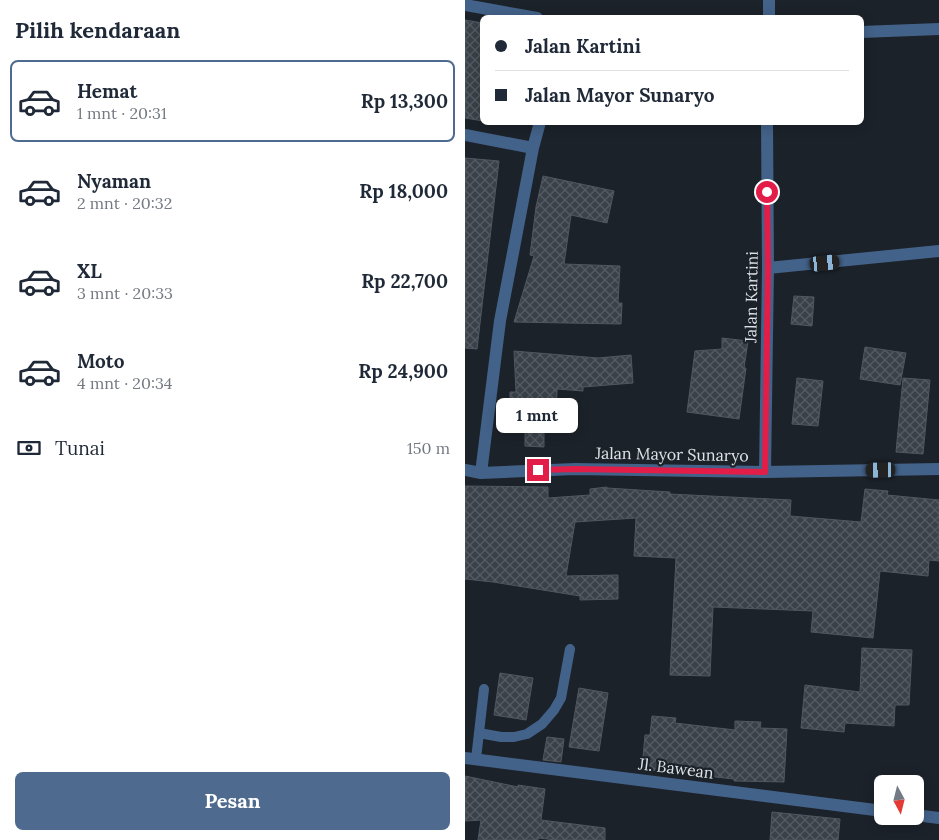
<!DOCTYPE html>
<html lang="id">
<head>
<meta charset="utf-8">
<style>
  :root { --surface:#fff; --page:#f6f6f7; --text:#1f2937; --muted:#747a83; --line:#e0e1e3; --accent:#4e6b8f }
  body { margin:0; font-family:Lora,serif; background:var(--page); color:var(--text); height:100vh; display:flex; flex-direction:column; font-size:19px; white-space:nowrap }
  * { box-sizing:border-box; margin:0 }
  p { font-size:16px; color:var(--muted) }
  .icon { flex:none; width:28px; height:28px; fill:none; stroke:currentColor; stroke-width:2; stroke-linecap:round; stroke-linejoin:round }
  .map { position:relative; flex:1; overflow:hidden }
  .details { display:flex; flex-direction:column; background:var(--surface); width:465px }
  .details>* { flex:none }
  .banner { position:absolute; left:15px; top:15px; width:384px; height:110px; border-radius:8px; box-shadow:0 2px 12px #0003; display:grid; align-content:center; height:110px; padding:0 15px; background:var(--surface) }
  .needle { width:32px; rotate:173deg }
  .fabs { position:absolute; left:409px; top:775px; display:grid; gap:10px }
  .fabs a { display:grid; place-items:center; width:50px; height:50px; border-radius:8px; background:var(--surface); box-shadow:0 2px 12px #0003; font-size:25px }
  .end { position:absolute; width:22px; height:22px; margin:-11px; border:6px solid #e11d48; background:#fff; box-shadow:0 0 0 2px #fff }
  .from { border-radius:50% }
  .bubble { position:absolute; height:35px; border-radius:8px; background:var(--surface); box-shadow:0 2px 12px #0003; font-size:16px; font-weight:800; line-height:35px; text-align:center }
  .car { position:absolute; width:15px; height:30px; margin:-15px -8px; border-radius:6px; box-shadow:0 0 4px 1px #0007; background:linear-gradient(#222 24%,#8ab4d8 0 40%,#222 0 76%,#8ab4d8 0 86%,#222 0) }
  .banner b { display:flex; align-items:center; gap:18px; height:48px; font-size:19px }
  .banner b+b { border-top:1px solid var(--line) }
  .banner i { width:12px; height:12px; background:var(--text) }
  ul { padding:0; list-style:none }
  li { display:flex; align-items:center; gap:15px; height:82px; margin:0 10px 8px; padding:0 5px; border:2px solid transparent; border-radius:8px }
  li div { flex:1 }
  li b { display:block; font-size:19px }
  li em { font-style:normal; font-weight:800 }
  li.on { border-color:var(--accent) }
  li>.icon { width:45px; height:45px; stroke-width:1.5 }
  h2 { padding:0 15px; font-size:22px; line-height:60px }
  .pay { display:flex; align-items:center; gap:12px; height:55px; padding:0 15px; font-size:19px }
  .pay p { margin-inline-start:auto }
  .button { display:flex; gap:10px; margin-top:auto; padding:10px 15px }
  .button a { flex:1; height:58px; border-radius:8px; background:var(--accent); color:#fff; font-size:20px; font-weight:800; line-height:58px; text-align:center }
  main { display:flex; flex:1; min-height:0 }
  .map>svg:first-child { display:block }
  .building { fill:url(#building-cross-hatch); stroke:#505760 }
  .lines { fill:none; stroke-linecap:round; stroke-linejoin:round }
  .lane { stroke:#436289; stroke-width:10 }
  .street { stroke:#436289; stroke-width:12 }
  .route { stroke:#e11d48; stroke-width:6 }
  .labels { text-anchor:middle; dominant-baseline:central; stroke-width:4.5; stroke-linejoin:round; paint-order:stroke }
  .street-label { font-size:16px; fill:#dfe3e8; stroke:#1c222a }
</style>
</head>
<body>
<main>
<section class="details">
<h2>Pilih kendaraan</h2>
<ul>
<li class="on"><svg class="icon" aria-label="car" viewBox="0 0 24 24"><path d="M5 17H2v-5l4-1 3-4h7l3 4 3 1v5h-3M9 17h6M6 11h13"/><circle cx="7" cy="17" r="2"/><circle cx="17" cy="17" r="2"/></svg><div><b>Hemat</b><p>1 mnt · 20:31</p></div><em>Rp 13,300</em></li>
<li><svg class="icon" aria-label="car" viewBox="0 0 24 24"><path d="M5 17H2v-5l4-1 3-4h7l3 4 3 1v5h-3M9 17h6M6 11h13"/><circle cx="7" cy="17" r="2"/><circle cx="17" cy="17" r="2"/></svg><div><b>Nyaman</b><p>2 mnt · 20:32</p></div><em>Rp 18,000</em></li>
<li><svg class="icon" aria-label="car" viewBox="0 0 24 24"><path d="M5 17H2v-5l4-1 3-4h7l3 4 3 1v5h-3M9 17h6M6 11h13"/><circle cx="7" cy="17" r="2"/><circle cx="17" cy="17" r="2"/></svg><div><b>XL</b><p>3 mnt · 20:33</p></div><em>Rp 22,700</em></li>
<li><svg class="icon" aria-label="car" viewBox="0 0 24 24"><path d="M5 17H2v-5l4-1 3-4h7l3 4 3 1v5h-3M9 17h6M6 11h13"/><circle cx="7" cy="17" r="2"/><circle cx="17" cy="17" r="2"/></svg><div><b>Moto</b><p>4 mnt · 20:34</p></div><em>Rp 24,900</em></li>
</ul>
<div class="pay"><svg class="icon" aria-label="cash" viewBox="0 0 24 24"><path d="M3 7h18v10H3z"/><circle cx="12" cy="12" r="2"/></svg>Tunai<p>150 m</p></div>
<div class="button"><a>Pesan</a></div>
</section>
<div class="map">
<svg width="474" height="840" viewBox="0 0 474 840">
  <defs>
    <pattern id="building-cross-hatch" width="8" height="8" patternUnits="userSpaceOnUse" patternTransform="scale(1.25)"><rect width="8" height="8" fill="#3a4149"/><path d="M0 0l8 8M0 8l8-8" fill="none" stroke="#565c63"/></pattern>
  </defs>
  <rect width="100%" height="100%" fill="#1c222a"/>
  <path class="building" d="M0,20l18,3v98l-18,-3z
    M0,158l34,3 -22,188 -12,-1z
    M78,176l71,15 -7,32 -36,-8 -7,49 56,2 -2,37h4l-1,21 -107,-2 20,-66 -4,-1 6,-48z
    M329,296l20,1 -2,29 -21,-2z
    M257,338l26,3 -4,27h2l-7,51 -52,-7 8,-61 27,-2z
    M400,347l41,6 -6,32 -40,-6z
    M49,351l84,7 33,-3 2,28 -50,4v4l-26,-2 -1,38h-12v20l-19,-1v-19h-15v-35h6z
    M332,378l26,3 -5,45 -26,-2z
    M438,378l27,2 -7,74 -27,-2z
    M0,486l83,1v11l42,-3v-6l17,-2v1l63,4v2l121,6 -1,16 71,6 4,-33 23,2 -1,4 52,5v61l-10,-1 -1,16 -48,-5 -7,67 -62,-6 2,-21 -100,-4 -3,69 -40,-1 6,-117 -42,-2 2,-38 -61,4 -9,54 52,-1v24l-38,1v-4l-87,-14 -28,-3z
    M397,648l50,2 -3,55h-14l-1,21 -49,-3 -1,9 -43,-4 4,-43 55,7z
    M35,673l33,5 -7,42 -32,-5z
    M114,688l29,5 -9,58 -30,-4z
    M187,716l24,2 -1,5 60,7v-9l26,1 -1,6 27,1 -3,53 -50,-1v-2l-92,-10 3,-34h5z
    M82,737l17,2 -3,23 -18,-2z
    M0,776l53,11v-2l27,4 -4,31 64,8v12h-49l-18,-2v2h-60l3,-20 -16,1z
    M307,812l68,7 -2,21h-68z"/>
  <g class="lines">
    <path class="lane" d="M14,733l22,4h13l13,-3 15,-10 12,-14 7,-12 9,-49
      M11,759l8,-70"/>
    <path class="street" d="M304,0v18
      M0,5l72,13
      M396,32l78,-3
      M0,135l68,13
      M303,268l171,-17
      M0,470l16,3 94,-4 190,3 174,-3
      M300,472l3,-204 -1,-146
      M16,473l19,-152 33,-173 7,-26
      M0,758l418,53
      M450,815l24,3"/>
  </g>
  <g class="lines">
    <path class="route" d="M73,470l37,-1 190,3 3,-204 -1,-76"/>
  </g>
  <g class="labels">
    <g class="street-label">
      <text transform="translate(286 297) rotate(-89)">Jalan Kartini</text>
      <text transform="translate(207 454) rotate(1)">Jalan Mayor Sunaryo</text>
      <text transform="translate(211 768) rotate(7)">Jl. Bawean</text>
    </g>
  </g>
</svg>
<div class="fabs">
<a><svg class="needle" viewBox="-14 -14 28 28"><path d="M0-13l5 13h-10z" fill="#e53935"/><path d="M0 13l5-13h-10z" fill="#747a83"/></svg></a>
</div>
<i class="end from" style="left:302px;top:192px"></i>
<i class="end" style="left:73px;top:470px"></i>
<div class="bubble" style="left:31px;top:398px;width:82px">1 mnt</div>
<i class="car" style="left:360px;top:263px;rotate:84deg"></i>
<i class="car" style="left:416px;top:470px;rotate:269deg"></i>
<div class="banner">
<b><i class="from"></i>Jalan Kartini</b>
<b><i></i>Jalan Mayor Sunaryo</b>
</div>
</div>
</main>
</body>
</html>
